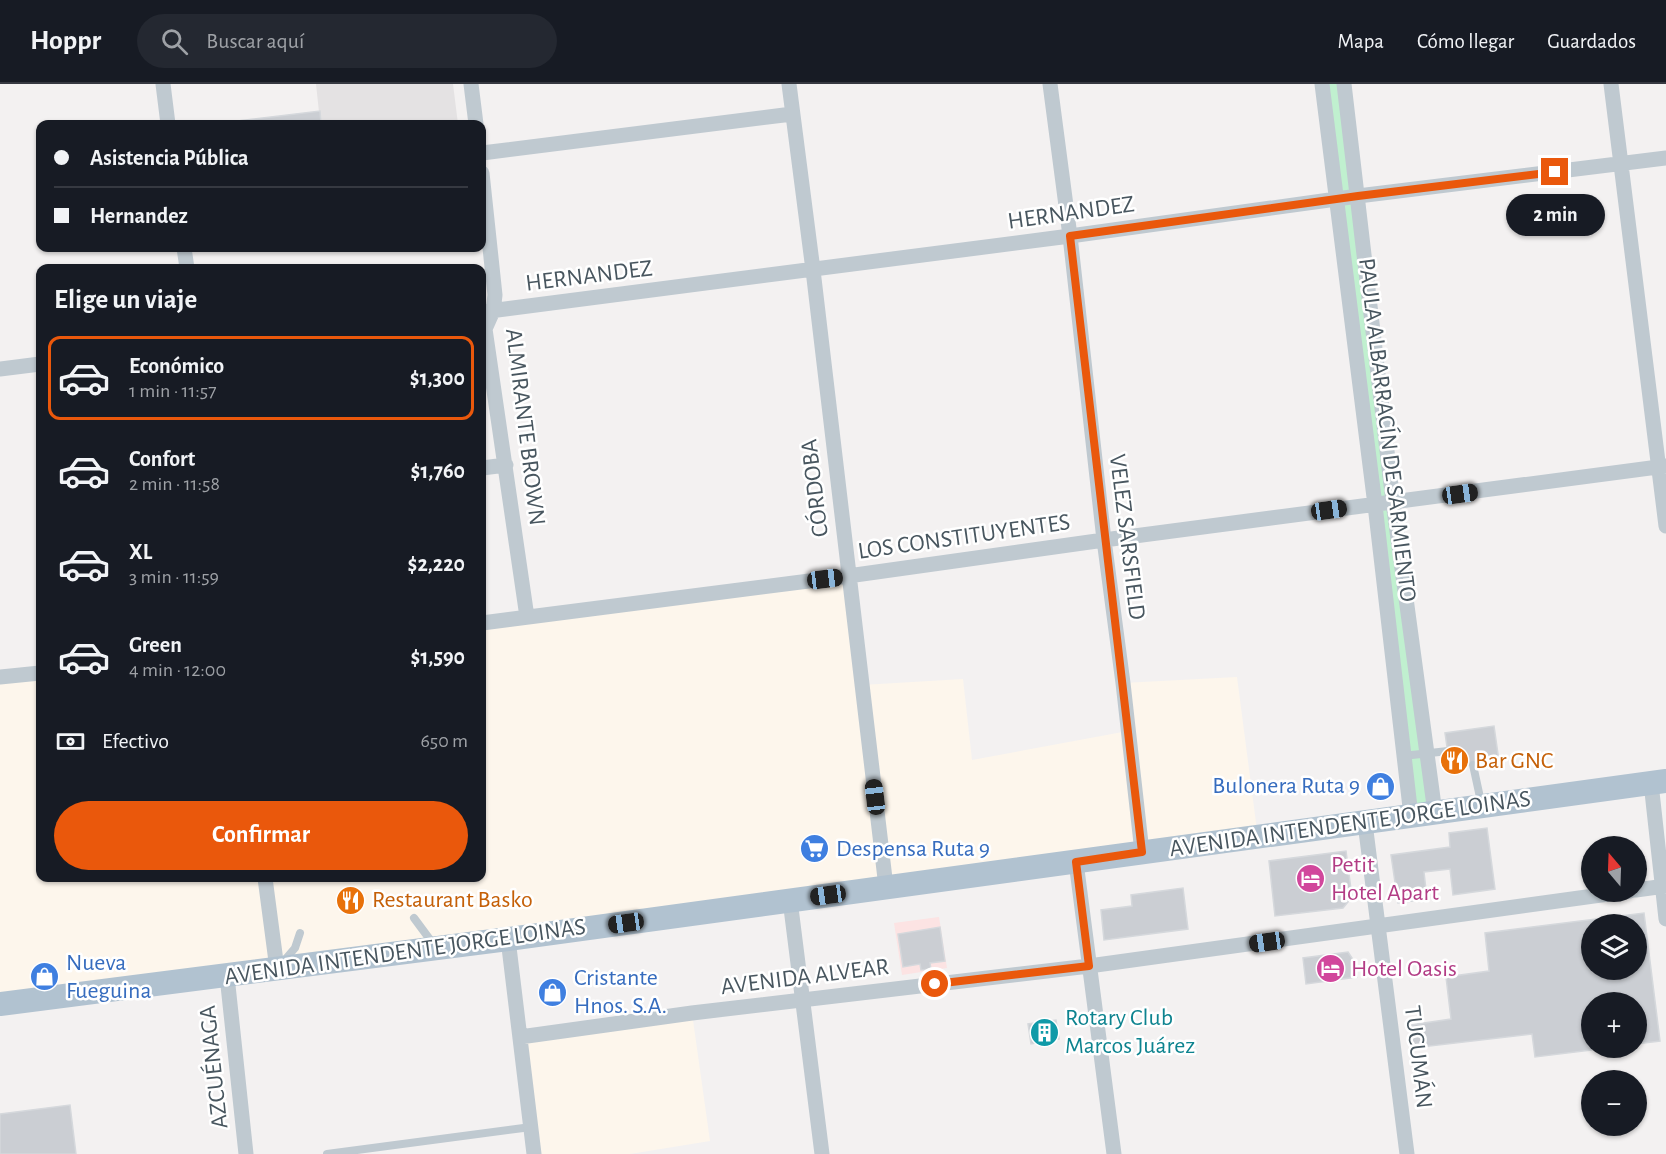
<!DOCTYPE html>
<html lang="es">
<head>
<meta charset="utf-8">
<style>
  :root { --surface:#171b24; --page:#242831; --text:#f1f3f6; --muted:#9ea1a6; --line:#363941; --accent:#ea580c }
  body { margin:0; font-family:"Alegreya Sans",sans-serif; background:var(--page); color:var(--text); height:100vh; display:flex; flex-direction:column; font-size:22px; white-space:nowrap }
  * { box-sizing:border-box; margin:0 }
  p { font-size:20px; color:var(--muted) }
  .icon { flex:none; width:33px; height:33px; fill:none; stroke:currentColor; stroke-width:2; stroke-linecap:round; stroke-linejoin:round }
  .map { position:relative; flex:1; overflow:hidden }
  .drawer { position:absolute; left:36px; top:180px; width:450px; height:618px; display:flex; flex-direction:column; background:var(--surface); border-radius:12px; box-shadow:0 2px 4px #0004 }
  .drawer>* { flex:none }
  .guide { position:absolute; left:36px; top:36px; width:450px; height:132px; border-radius:12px; box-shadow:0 2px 4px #0004; display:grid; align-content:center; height:132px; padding:0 18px; background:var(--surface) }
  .needle { width:39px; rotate:341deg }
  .buttons { position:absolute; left:1581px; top:752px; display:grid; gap:12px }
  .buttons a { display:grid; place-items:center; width:66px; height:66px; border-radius:50%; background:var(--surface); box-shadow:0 2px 4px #0004; font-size:30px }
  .end { position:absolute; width:27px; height:27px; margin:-14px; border:8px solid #ea580c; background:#fff; box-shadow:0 0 0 3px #fff }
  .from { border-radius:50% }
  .bubble { position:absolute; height:42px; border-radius:21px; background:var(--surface); box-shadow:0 2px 4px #0004; font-size:20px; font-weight:700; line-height:42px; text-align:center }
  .car { position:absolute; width:18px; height:36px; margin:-18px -9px; border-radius:8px; box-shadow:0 0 4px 2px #0007; background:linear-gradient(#222 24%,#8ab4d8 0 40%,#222 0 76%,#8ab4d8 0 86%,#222 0) }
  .guide b { display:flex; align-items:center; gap:21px; height:57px; font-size:22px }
  .guide b+b { border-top:2px solid var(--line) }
  .guide i { width:15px; height:15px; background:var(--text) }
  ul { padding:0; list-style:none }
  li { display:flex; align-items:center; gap:18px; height:84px; margin:0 12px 9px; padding:0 6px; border:3px solid transparent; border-radius:12px }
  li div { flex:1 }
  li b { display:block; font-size:22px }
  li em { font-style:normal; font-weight:700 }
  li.current { border-color:var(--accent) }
  li>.icon { width:54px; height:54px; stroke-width:1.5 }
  h2 { padding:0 18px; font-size:27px; line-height:72px }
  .pay { display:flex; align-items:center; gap:15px; height:66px; padding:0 18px; font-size:22px }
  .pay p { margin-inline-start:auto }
  .primary-button { display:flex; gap:12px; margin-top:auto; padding:12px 18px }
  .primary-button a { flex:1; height:69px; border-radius:36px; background:var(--accent); color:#fff; font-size:24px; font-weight:700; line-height:69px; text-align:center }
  header { display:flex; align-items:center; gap:36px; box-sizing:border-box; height:84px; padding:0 30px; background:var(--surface); border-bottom:2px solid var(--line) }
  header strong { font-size:28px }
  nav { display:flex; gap:33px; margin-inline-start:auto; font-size:21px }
  .search { width:420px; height:54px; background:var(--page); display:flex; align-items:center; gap:15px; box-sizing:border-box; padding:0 21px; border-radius:33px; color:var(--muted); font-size:22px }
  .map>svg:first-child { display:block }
  .commercial { fill:#fdf6ec }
  .education { fill:#e4e2e3 }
  .medical { fill:#fce3e3 }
  .green { fill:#c0f0cf }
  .building { fill:#cbced3; stroke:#d5d8dc; stroke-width:1.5; fill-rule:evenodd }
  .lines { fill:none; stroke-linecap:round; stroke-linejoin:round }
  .lane { stroke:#bfc9d0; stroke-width:8 }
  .street { stroke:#bfc9d0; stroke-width:15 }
  .primary { stroke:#b1c2d0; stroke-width:24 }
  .route { stroke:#ea580c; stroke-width:8 }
  .labels { text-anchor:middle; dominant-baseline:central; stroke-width:5; stroke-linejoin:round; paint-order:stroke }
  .street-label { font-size:24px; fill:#48565f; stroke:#fff }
  .food-label { font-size:24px; fill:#c56008; stroke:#fff; text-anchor:start }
  .shop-label { font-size:24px; fill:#366cbe; stroke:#fff; text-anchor:start }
  .hotel-label { font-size:24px; fill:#b23c85; stroke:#fff; text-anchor:start }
  .culture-label { font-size:24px; fill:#0d838f; stroke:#fff; text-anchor:start }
</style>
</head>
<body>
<header>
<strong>Hoppr</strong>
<div class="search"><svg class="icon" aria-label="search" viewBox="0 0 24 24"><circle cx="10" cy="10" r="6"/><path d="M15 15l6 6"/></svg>Buscar aquí</div>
<nav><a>Mapa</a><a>Cómo llegar</a><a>Guardados</a></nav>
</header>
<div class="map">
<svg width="1666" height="1070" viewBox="0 0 1666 1070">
  <rect width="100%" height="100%" fill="#f3f1f1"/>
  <path class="commercial" d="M848,492l14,109 101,-6 9,81 156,-29 -5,-48 114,-6 21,161 -1258,166v-327l40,-4v205h442v-255z
    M692,929l18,128 -80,13h-96l-14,-117z"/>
  <path class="education" d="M316,0h137l5,40h-246l107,-12z"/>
  <path class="medical" d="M939,833l8,51 -45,7 -8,-52z"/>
  <path class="green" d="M1322,0h22l91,729 -24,3z"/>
  <path class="building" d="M320,27l1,13h-109z
    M1494,642l5,35 -49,7 -5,-35z
    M1487,744l8,61 -42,6 -3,-26 -26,3 3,27 -29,4 -7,-48 59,-8 -1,-14z
    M1346,767l6,46 -9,11 -68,8 -6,-55z
    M1183,804l5,41 -84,11 -3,-30 31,-4 -1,-11z
    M1644,829l16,128 -24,3v-42h-44v45h24l-81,10 -3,-23 -119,14 -2,-23 40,-6 -5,-42 43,-6 -4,-38zM1592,840h44v45h-44z
    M940,843l5,34 -15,2 1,6 -10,1 -1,-6 -17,3 -5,-33z
    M1348,868l6,9 3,16 -51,7 -3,-26z
    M1056,936l3,19 -28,5 -3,-20z
    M70,1021l6,49h-76v-40z"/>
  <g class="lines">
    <path class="lane" d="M1403,672l45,-5
      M1473,681l8,37
      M414,834l20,27
      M283,878l12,-14 5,-15
      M327,1070l204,-27"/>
    <path class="street" d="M163,0l5,40
      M471,0l5,40
      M789,0l24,186 73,617
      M1050,0l20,152 34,304 19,143 19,169
      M1322,0l53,421 36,311
      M1344,0l49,418 42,311
      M1611,0l55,442
      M482,69l310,-39
      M482,89l13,122 -2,16 -8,18 42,288
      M184,164l3,20
      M482,228l588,-76 288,-40 308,-38
      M0,285l40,-5
      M482,384l24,-3
      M482,539l366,-47 256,-36 562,-74
      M0,593l40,-4
      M1651,699l15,136
      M1365,739l42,331
      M1076,778l38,292
      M265,794l12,91
      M1636,806l30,-4
      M790,816l32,254
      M508,855l26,215
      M227,892l19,178
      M520,953l172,-24 397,-47 541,-75"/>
    <path class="primary" d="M0,920l508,-65 1158,-158"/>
  </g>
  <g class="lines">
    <path class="route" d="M935,900l154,-18 -13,-104 66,-10 -72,-616 288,-40 197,-24"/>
  </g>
  <defs>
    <symbol id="restaurant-disc" viewBox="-11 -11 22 22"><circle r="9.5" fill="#e8710a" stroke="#fff"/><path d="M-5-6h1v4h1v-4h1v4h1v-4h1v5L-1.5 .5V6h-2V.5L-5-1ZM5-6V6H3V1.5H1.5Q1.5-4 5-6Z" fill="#fff"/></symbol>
    <symbol id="shop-disc" viewBox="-11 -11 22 22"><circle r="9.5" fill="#3f7fe0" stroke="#fff"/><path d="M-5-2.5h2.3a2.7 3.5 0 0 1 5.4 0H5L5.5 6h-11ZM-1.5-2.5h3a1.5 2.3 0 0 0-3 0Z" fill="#fff"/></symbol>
    <symbol id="supermarket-disc" viewBox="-11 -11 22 22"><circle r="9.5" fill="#3f7fe0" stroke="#fff"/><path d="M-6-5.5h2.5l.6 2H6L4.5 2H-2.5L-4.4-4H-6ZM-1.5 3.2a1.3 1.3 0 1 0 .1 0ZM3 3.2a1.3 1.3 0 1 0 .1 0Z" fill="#fff"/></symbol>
    <symbol id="hotel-disc" viewBox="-11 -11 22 22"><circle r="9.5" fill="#d1479c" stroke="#fff"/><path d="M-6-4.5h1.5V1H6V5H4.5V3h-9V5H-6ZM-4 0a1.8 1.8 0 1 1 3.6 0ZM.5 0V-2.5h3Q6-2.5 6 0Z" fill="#fff"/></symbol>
    <symbol id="building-disc" viewBox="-11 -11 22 22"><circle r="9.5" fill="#0f9aa8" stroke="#fff"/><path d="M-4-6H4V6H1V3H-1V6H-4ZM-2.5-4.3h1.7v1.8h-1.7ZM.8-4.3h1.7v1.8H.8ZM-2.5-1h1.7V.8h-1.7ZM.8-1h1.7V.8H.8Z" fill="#fff"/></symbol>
  </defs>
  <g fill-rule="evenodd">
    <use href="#restaurant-disc" x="1438" y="660" width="33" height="33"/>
    <use href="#shop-disc" x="1364" y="686" width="33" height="33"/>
    <use href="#supermarket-disc" x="798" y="748" width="33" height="33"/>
    <use href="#hotel-disc" x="1294" y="778" width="33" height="33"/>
    <use href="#restaurant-disc" x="334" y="800" width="33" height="33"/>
    <use href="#hotel-disc" x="1314" y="868" width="33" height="33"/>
    <use href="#shop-disc" x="28" y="876" width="33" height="33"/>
    <use href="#shop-disc" x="536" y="892" width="33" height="33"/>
    <use href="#building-disc" x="1028" y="932" width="33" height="33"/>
  </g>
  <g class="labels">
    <g class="street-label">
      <text transform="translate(1071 129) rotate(-8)">HERNANDEZ</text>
      <text transform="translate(589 192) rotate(-7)">HERNANDEZ</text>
      <text transform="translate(525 343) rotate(83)">ALMIRANTE BROWN</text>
      <text transform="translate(1387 346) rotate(83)">PAULA ALBARRACÍN DE SARMIENTO</text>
      <text transform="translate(815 404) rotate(-97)">CÓRDOBA</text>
      <text transform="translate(964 453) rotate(-8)">LOS CONSTITUYENTES</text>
      <text transform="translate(1127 453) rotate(83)">VELEZ SARSFIELD</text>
      <text transform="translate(1350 740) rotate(-8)">AVENIDA INTENDENTE JORGE LOINAS</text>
      <text transform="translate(405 868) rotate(-8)">AVENIDA INTENDENTE JORGE LOINAS</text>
      <text transform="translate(805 893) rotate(-7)">AVENIDA ALVEAR</text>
      <text transform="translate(1418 973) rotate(83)">TUCUMÁN</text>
      <text transform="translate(214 983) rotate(-96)">AZCUÉNAGA</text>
    </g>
    <g class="food-label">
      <text x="1475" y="677">Bar GNC</text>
      <text x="372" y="816">Restaurant Basko</text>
    </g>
    <g class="shop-label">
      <text x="1360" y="702" text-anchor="end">Bulonera Ruta 9</text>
      <text x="836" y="765">Despensa Ruta 9</text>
      <text x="66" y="879">Nueva<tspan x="66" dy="28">Fueguina</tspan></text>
      <text x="574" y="894">Cristante<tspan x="574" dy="28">Hnos. S.A.</tspan></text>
    </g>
    <g class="hotel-label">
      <text x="1331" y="781">Petit<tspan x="1331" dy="28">Hotel Apart</tspan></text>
      <text x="1351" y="885">Hotel Oasis</text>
    </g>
    <g class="culture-label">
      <text x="1065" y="934">Rotary Club<tspan x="1065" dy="28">Marcos Juárez</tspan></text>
    </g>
  </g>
</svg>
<div class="buttons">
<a><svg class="needle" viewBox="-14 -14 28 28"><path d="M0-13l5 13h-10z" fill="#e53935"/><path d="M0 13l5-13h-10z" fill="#9ea1a6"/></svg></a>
<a><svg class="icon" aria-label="layers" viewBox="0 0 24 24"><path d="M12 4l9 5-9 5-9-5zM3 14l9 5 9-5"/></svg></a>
<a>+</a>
<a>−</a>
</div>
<i class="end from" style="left:935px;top:900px"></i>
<i class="end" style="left:1555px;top:88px"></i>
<div class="bubble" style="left:1506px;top:110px;width:99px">2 min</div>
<i class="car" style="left:1460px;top:410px;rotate:82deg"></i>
<i class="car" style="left:1329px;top:426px;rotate:82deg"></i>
<i class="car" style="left:825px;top:495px;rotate:83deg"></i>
<i class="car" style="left:875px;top:713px;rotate:353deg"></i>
<i class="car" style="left:828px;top:811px;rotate:262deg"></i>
<i class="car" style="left:626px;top:839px;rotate:262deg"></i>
<i class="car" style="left:1267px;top:858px;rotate:262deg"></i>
<div class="guide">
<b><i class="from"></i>Asistencia Pública</b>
<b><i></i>Hernandez</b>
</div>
<section class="drawer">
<h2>Elige un viaje</h2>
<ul>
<li class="current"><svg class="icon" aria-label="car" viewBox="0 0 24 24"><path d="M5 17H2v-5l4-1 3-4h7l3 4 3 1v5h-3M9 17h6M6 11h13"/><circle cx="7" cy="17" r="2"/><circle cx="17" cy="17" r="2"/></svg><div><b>Económico</b><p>1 min · 11:57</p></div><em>$1,300</em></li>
<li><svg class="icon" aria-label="car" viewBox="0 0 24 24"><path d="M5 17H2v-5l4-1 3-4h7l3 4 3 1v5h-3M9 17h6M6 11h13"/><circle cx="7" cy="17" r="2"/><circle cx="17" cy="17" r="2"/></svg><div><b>Confort</b><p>2 min · 11:58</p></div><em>$1,760</em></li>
<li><svg class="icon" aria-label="car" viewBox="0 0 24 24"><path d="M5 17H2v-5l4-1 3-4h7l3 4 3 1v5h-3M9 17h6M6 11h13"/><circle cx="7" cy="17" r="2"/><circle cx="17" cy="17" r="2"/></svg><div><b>XL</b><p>3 min · 11:59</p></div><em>$2,220</em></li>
<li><svg class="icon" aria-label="car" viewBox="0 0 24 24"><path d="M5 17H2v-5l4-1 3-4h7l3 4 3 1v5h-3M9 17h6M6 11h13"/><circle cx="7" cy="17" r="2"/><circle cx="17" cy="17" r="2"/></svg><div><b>Green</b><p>4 min · 12:00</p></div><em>$1,590</em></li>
</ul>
<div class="pay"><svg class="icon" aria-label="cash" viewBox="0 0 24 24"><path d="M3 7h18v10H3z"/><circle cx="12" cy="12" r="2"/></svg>Efectivo<p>650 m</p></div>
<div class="primary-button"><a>Confirmar</a></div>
</section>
</div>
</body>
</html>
